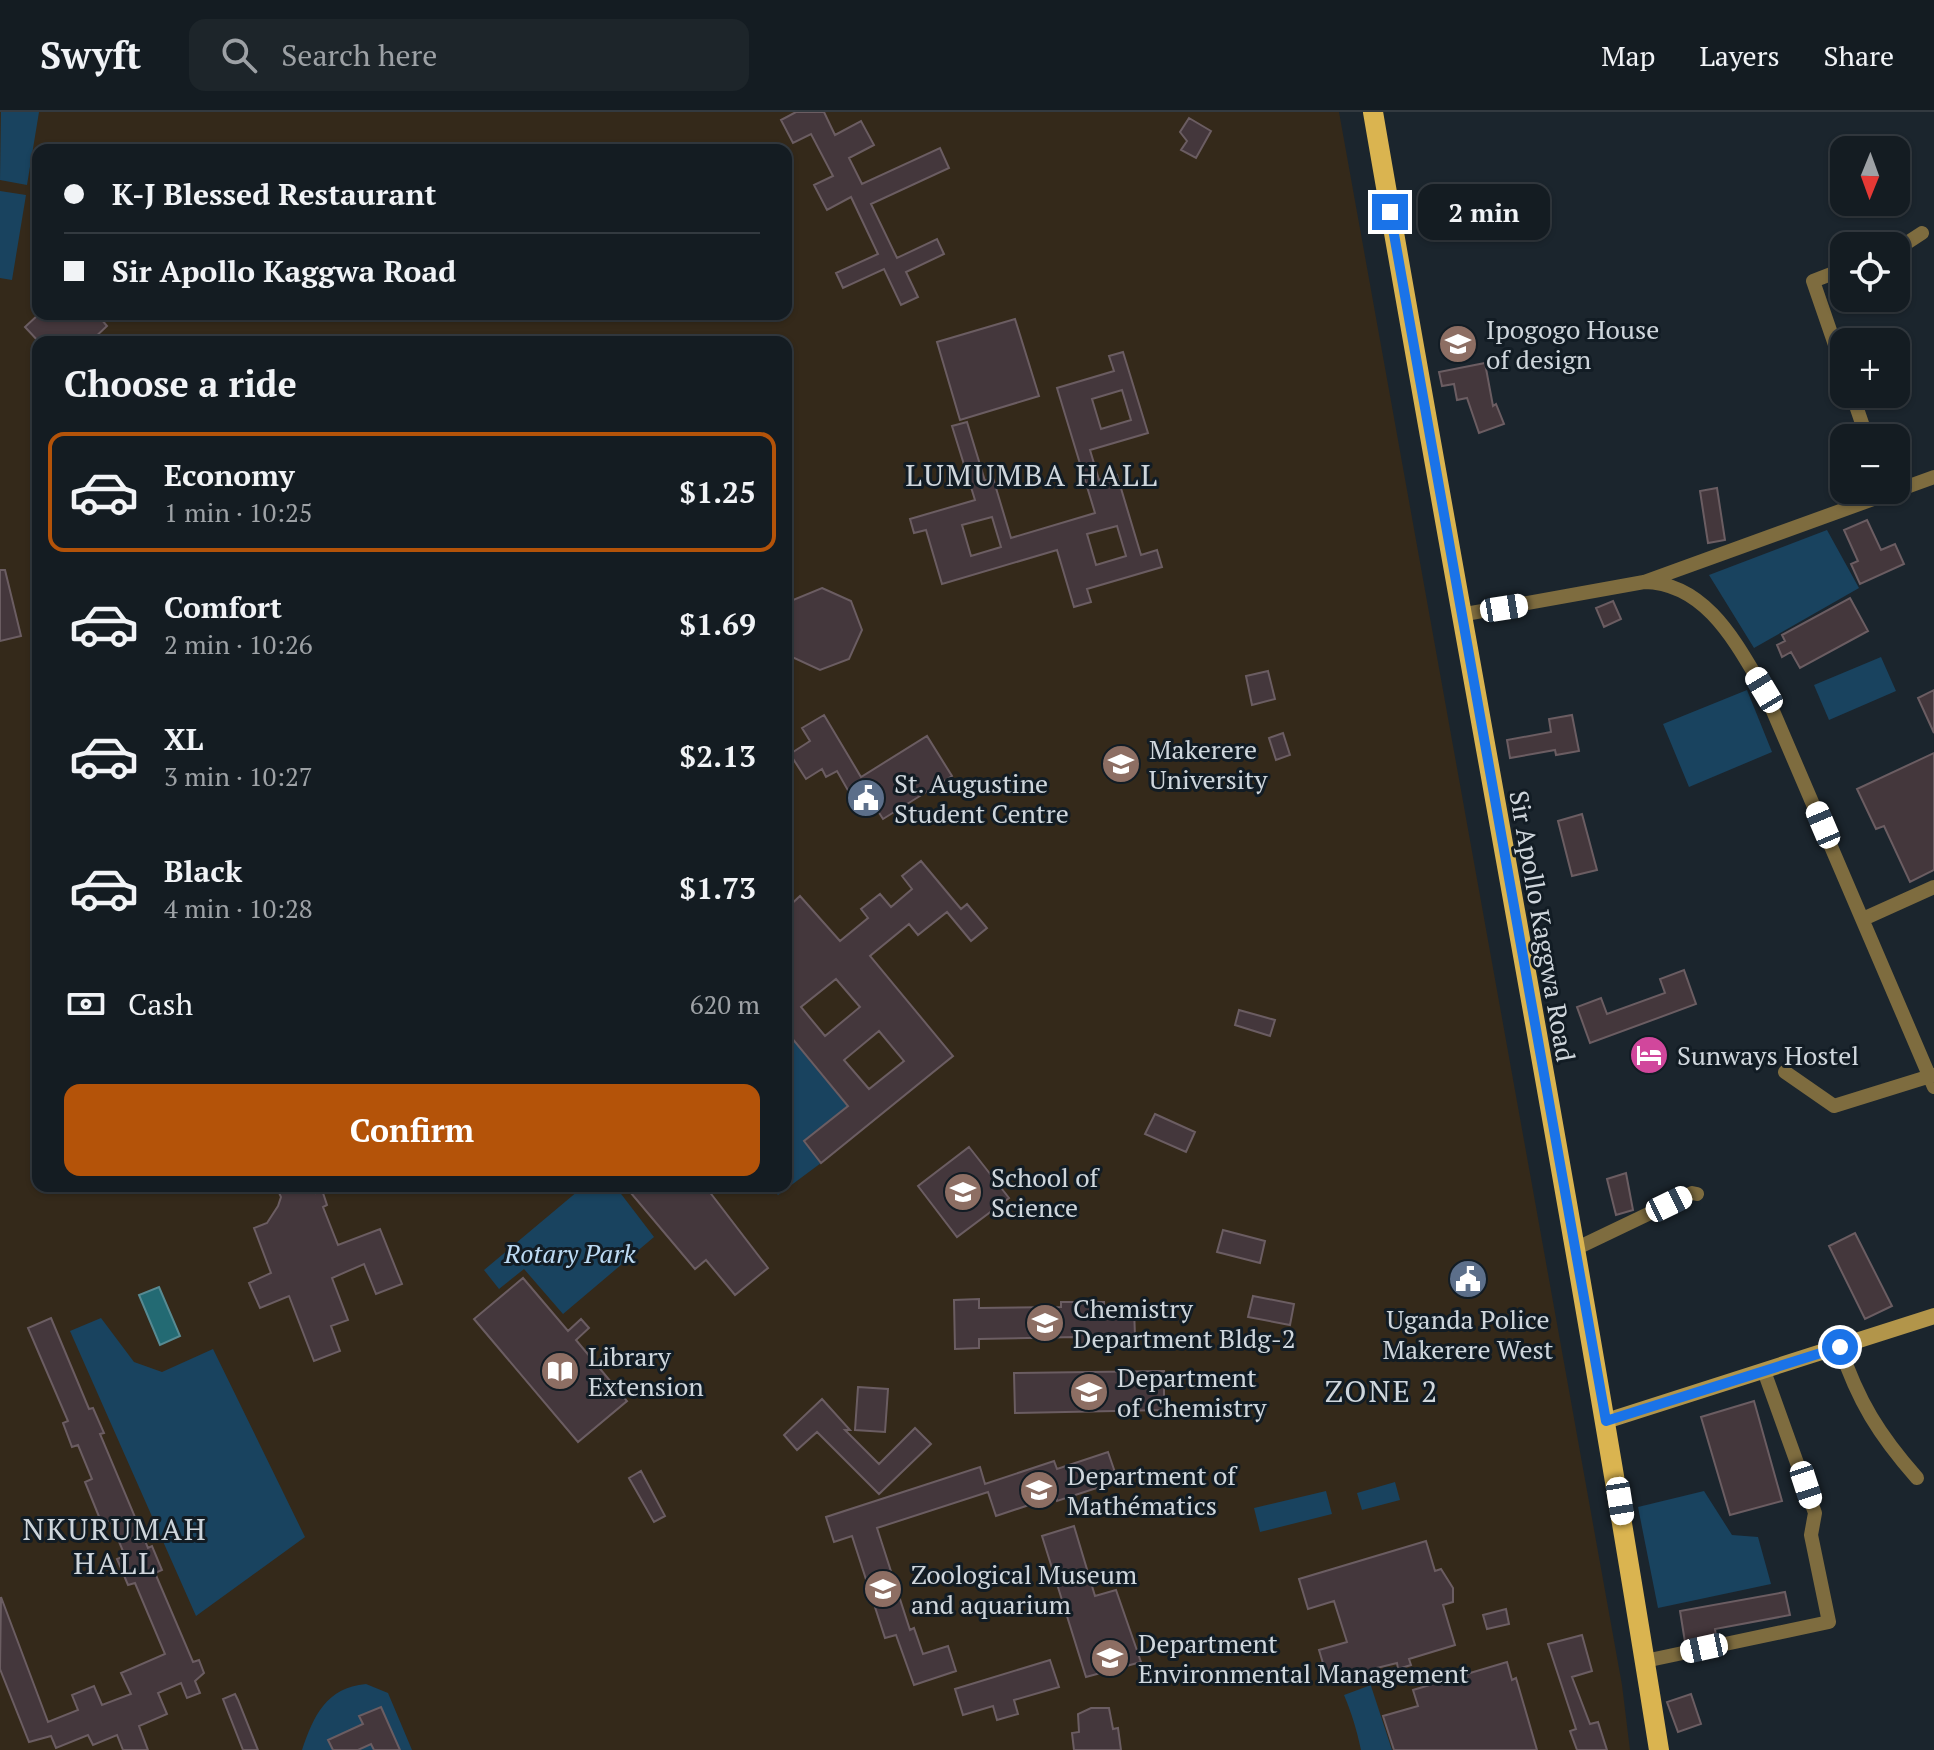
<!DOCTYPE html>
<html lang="en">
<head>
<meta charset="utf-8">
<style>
  :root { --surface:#141c22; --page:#1d252a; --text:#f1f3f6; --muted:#9da1a5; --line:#333a40; --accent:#b45309 }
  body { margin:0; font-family:"PT Serif",serif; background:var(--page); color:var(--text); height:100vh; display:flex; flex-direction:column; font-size:30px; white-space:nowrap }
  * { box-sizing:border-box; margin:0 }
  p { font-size:26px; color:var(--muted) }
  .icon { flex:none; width:44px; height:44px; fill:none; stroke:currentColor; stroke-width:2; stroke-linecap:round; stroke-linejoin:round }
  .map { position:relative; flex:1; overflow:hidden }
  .details { position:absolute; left:32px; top:224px; width:760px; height:856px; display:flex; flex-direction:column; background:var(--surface); border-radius:16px; box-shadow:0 2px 6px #0004,0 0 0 2px var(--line) }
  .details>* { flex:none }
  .guide { position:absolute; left:32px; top:32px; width:760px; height:176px; border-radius:16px; box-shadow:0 2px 6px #0004,0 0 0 2px var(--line); display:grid; align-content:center; height:176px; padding:0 32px; background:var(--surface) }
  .needle { width:52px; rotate:181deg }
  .fabs { position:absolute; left:1830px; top:24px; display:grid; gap:16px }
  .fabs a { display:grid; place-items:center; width:80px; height:80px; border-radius:16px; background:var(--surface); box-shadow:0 2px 6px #0004,0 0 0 2px var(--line); font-size:40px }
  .end { position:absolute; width:36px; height:36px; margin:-18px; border:10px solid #1a73e8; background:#fff; box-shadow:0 0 0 4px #fff }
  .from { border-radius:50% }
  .bubble { position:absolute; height:56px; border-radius:16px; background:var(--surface); box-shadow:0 2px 6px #0004,0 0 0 2px var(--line); font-size:26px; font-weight:700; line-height:56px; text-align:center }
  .car { position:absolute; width:24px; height:48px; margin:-24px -12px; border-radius:10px; box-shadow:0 0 6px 2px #0007; background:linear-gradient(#fff 24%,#345 0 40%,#fff 0 76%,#345 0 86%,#fff 0) }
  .guide b { display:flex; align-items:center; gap:28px; height:76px; font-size:30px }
  .guide b+b { border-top:2px solid var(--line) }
  .guide i { width:20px; height:20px; background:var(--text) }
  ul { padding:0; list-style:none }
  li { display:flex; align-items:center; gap:24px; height:120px; margin:0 16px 12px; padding:0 16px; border:4px solid transparent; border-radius:16px }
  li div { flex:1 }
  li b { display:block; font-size:30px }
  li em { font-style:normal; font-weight:700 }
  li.selected { border-color:var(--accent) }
  li>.icon { width:72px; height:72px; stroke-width:1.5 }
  h2 { padding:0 32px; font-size:36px; line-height:96px }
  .pay { display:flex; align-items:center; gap:20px; height:88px; padding:0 32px; font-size:30px }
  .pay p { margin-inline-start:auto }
  .action { display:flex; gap:16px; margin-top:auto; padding:16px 32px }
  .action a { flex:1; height:92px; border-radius:16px; background:var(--accent); color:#fff; font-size:32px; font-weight:700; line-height:92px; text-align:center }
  header { display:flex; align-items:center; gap:48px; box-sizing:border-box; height:112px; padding:0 40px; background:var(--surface); border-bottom:2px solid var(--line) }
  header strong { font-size:38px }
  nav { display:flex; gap:44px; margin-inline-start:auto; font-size:28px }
  .search { width:560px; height:72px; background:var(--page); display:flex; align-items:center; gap:20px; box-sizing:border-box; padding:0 28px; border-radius:16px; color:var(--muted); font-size:30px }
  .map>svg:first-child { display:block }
  .education { fill:#34291a; fill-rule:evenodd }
  .green { fill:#19435f }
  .water { fill:#236a73; stroke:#578a92; stroke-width:2 }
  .building { fill:#44373c; stroke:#6b5d62; stroke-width:2; fill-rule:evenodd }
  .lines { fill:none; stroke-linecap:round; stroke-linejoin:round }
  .street { stroke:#7e6c3f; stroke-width:14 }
  .secondary { stroke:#b2954a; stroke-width:16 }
  .primary { stroke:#dab450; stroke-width:20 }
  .route { stroke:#1a73e8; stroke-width:10 }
  .labels { text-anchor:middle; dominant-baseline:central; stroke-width:6; stroke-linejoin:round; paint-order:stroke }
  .poi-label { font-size:26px; fill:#cfd6dc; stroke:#121c24; text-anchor:start }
  .street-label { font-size:26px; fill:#cfd6dc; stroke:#121c24 }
  .park-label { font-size:26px; font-style:italic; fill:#bcdaf3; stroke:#121c24 }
  .quarter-label { font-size:30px; letter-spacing:2px; fill:#cfd6dc; stroke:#121c24 }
</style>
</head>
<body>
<header>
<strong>Swyft</strong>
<div class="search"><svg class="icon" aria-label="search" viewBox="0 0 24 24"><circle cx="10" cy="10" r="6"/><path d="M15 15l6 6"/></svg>Search here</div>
<nav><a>Map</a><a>Layers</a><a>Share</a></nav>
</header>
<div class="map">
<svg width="1934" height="1638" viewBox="0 0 1934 1638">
  <rect width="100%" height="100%" fill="#1b252d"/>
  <path class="education" d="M0,0h1339l283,1573 8,65h-1630zM38,38h748v164h-748zM38,230h748v844h-748z"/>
  <path class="green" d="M1,0h38l-12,73 -27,-5z
    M0,79l26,4 -14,85 -12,-2z
    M1827,418l32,58 -105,60 -45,-73z
    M1881,545l15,34 -67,29 -15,-35z
    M1747,578l25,62 -83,35 -26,-63z
    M786,919l62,75 -44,35 17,22 -43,32 -8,-9h16z
    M584,1074h31l39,51 -91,77 -39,-45 -25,20 -15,-19z
    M101,1206l33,44 28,10 51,-23 92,188 -109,79 -126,-285z
    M1395,1370l5,18 -38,10 -5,-17z
    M1326,1379l6,23 -72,18 -6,-24z
    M1704,1379l28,44 26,2 13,47 -113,24 -20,-101z
    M366,1572l22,9 24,57h-110c12,-35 24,-62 64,-66z
    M1371,1573v1l21,64h-31c-4,-19 -9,-36 -17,-55z"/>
  <path class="water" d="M159,1175l21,49 -20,9 -21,-50z"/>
  <path class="building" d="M796,0h28l11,23 26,-14 13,24 -25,13 13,26 78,-36 9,20 -78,36 26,54 40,-19 7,15 -38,18 12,25 -17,8 -17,-36 -41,19 -7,-15 42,-19 -27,-57 -24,13 -13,-25 19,-9 -22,-42 -18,9 -12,-23z
    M1189,6l22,13 -15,27 -15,-8 6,-9 -7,-9z
    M39,202h58l10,12 -17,16h-51l-14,-15z
    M1015,207l24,77 -79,24 -23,-78z
    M1123,240l25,81 -58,17 9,30 18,-5 24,80 16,-5 5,17 -75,22 4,13 -17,5 -17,-57 -115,34 -16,-54 -12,3 -4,-14 65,-19 -23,-74 15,-4 18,59 8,-3 18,60 84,-25 -38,-125 57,-17 -5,-15zM1122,278l9,30 -30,9 -9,-30zM992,405l9,30 -30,9 -9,-31zM1117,414l9,30 -30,9 -9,-31z
    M1485,251l8,43 3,-2 8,20 -25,9 -12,-35 -10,2 -3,-16 -12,2 -3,-14z
    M1717,376l8,52 -17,3 -8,-52z
    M1867,408l14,30 14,-6 9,20 -44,20 -9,-20 7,-3 -14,-31z
    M0,458h5l16,66 -21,5z
    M822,476l29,13 11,29 -13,29 -29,11 -28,-13 -6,-14v-28l7,-15z
    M1850,486l18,33 -68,37 -9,-16 -9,5 -5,-12 8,-4 -3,-6z
    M1613,489l8,18 -17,8 -8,-19z
    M1268,559l7,28 -23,6 -6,-29z
    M1934,578v43l-16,-35z
    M824,603l37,62 66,-41 25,40 -69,43 -16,-25 -13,7 -17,-30 -11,6 -4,-8 -16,10 -16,-25 20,-13 -8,-13z
    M1572,603l7,36 -23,4 -1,-5 -45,8 -3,-18 44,-8 -2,-13z
    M1283,621l7,22 -14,5 -7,-22z
    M1934,641v117l-24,12 -26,-56 -8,3 -19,-40z
    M1582,702l15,56 -25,6 -14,-55z
    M921,749l40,48 6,-5 20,24 -16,13 -24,-29 -29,23 -9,-11 -39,32 83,100 -132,107 -17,-22 44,-35 -62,-75v-122l14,-13 40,45 28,-23 -7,-9 19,-15 11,13 21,-18 -10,-13zM836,867l24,28 -35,29 -24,-29zM879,919l25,30 -35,28 -25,-29z
    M1684,858l12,34 -106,39 -13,-36 24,-9 6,16 58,-21 -5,-14z
    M1239,898l36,10 -5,16 -35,-11z
    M1155,1002l40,18 -9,20 -41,-18z
    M969,1035l40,51 -52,39 -39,-51z
    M1626,1061l7,37 -17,5 -9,-36z
    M276,1074h37l3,7 6,-3 5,15 -4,2 15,38 42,-16 22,55 -26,10 -12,-30 -32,14 16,42 -17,6 9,25 -26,10 -25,-65 -29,12 -11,-25 22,-10 -17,-45 13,-5 11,-17 3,-9z
    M625,1074h80l63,82 -33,27 -29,-35 -11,9z
    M1223,1118l42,11 -5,22 -43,-11z
    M1855,1121l37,73 -27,13 -36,-73z
    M523,1166l45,53 13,-12 8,9 -13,12 51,61 -49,41 -104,-123z
    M1253,1184l41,8 -4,21 -42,-8z
    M979,1187v9l82,-1v-5h43v8l30,-1 1,27h-30l1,9h-30l-1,-8 -96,2v9l-24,1 -1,-49z
    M51,1206l38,91 4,-1 11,25 -4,1 48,114 4,-2 10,24 -7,3 38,89 6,-2 5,13 -9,8 5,12 -13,5 -6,-15 -23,10 9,21 -28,12 9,24h-25l-6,-15 -24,10 -5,-10 -32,13 -5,-12 -22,6 -29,-73 1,-72 47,125 30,-12 -6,-15 22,-9 8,19 29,-11 -10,-21 44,-19 -30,-71 -7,2 -11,-26 8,-3 -15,-36 -8,4 -17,-42 7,-3 -14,-34 -6,2 -9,-24 5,-2 -40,-93z
    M1164,1259v39l-149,3 -1,-40z
    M858,1275l30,2 -3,43 -30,-2z
    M822,1287l28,31h-5l34,34 36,-36 16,16 -52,50 -62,-62 -20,18 -13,-15z
    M1754,1289l28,100 -52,14 -29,-98z
    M1108,1340l10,29 -61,20 -1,-5 -60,20 -8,-24 -111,36 33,102 4,-2 9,26 25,-8 8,25 -42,14 -18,-50 -11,3 -33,-102 -18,6 -8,-25 154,-50 5,17 69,-23 3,8z
    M641,1359l24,45 -11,6 -25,-44z
    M1074,1414l21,70 21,-6 25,72 -55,15 -44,-141z
    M1426,1429l9,30 6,-2 12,19v14l-10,3 12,40 -46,14 2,6 -13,4 -1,-6 -69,17 -9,-30 28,-8 -13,-41 -26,8 -9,-30z
    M1785,1480l5,23 -75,14 1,7 -31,6 -5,-31z
    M1506,1497l3,15 -22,5 -4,-14z
    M1582,1523l10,36 -20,6 18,47 8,-2 9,28h-30l-7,-19 6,-2 -28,-85z
    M1050,1548l9,27 -45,13 4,14 -21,6 -4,-14 -30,9 -8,-26z
    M1507,1550l5,18 4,-2 21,72h-143l-11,-34 35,-10 -5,-16z
    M235,1582l3,6 20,50h-15l-20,-51z
    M1691,1582l10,30 -23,8 -11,-30z
    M381,1595l19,43h-26l-3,-6 -13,6h-25l-5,-10 35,-16 -4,-8z
    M1091,1596h18l4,21 5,-1 3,22h-47l-2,-17 7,-1 -1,-18z"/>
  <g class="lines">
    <path class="street" d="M1896,138l26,-17
      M1844,157l-31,12 31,90
      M1852,282l15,44
      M1644,470c62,1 92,61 120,108l170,397
      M1460,503l184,-33 290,-105
      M1863,807l71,-32
      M1785,960l49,34 100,-31
      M1575,1137l117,-56 5,1
      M1840,1235c18,54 39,88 77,131
      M1645,1549l184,-39 -18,-87 4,-22 -51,-142"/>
    <path class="secondary" d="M1606,1309l328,-105"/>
    <path class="primary" d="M1373,0c94,546 199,1091 286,1638"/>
  </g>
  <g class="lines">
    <path class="route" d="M1390,100l216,1209 234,-74"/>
  </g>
  <defs>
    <symbol id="university-disc" viewBox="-11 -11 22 22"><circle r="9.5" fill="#8d6e63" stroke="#121c24"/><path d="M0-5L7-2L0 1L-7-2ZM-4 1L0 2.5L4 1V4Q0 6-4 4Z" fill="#fff"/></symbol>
    <symbol id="civic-disc" viewBox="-11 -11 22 22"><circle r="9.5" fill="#5c6f8a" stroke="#121c24"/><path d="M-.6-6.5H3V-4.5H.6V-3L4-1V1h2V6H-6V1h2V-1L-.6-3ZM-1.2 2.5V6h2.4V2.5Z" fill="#fff"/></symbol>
    <symbol id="hotel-disc" viewBox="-11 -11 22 22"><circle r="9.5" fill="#d1479c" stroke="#121c24"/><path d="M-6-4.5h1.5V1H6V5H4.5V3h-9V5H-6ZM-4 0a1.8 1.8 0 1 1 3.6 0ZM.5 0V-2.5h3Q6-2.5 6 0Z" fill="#fff"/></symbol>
    <symbol id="library-disc" viewBox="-11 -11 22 22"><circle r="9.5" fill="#8d6e63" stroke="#121c24"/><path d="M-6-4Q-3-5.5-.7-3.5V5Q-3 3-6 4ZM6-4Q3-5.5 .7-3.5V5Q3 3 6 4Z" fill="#fff"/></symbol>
  </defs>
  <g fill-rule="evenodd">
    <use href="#university-disc" x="1436" y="210" width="44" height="44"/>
    <use href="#university-disc" x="1099" y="630" width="44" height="44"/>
    <use href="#civic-disc" x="844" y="664" width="44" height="44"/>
    <use href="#hotel-disc" x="1627" y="921" width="44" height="44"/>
    <use href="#university-disc" x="941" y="1058" width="44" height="44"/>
    <use href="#civic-disc" x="1446" y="1145" width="44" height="44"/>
    <use href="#university-disc" x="1023" y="1189" width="44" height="44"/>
    <use href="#library-disc" x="538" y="1237" width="44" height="44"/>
    <use href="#university-disc" x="1067" y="1258" width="44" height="44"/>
    <use href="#university-disc" x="1017" y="1356" width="44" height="44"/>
    <use href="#university-disc" x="861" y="1455" width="44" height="44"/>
    <use href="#university-disc" x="1088" y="1524" width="44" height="44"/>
  </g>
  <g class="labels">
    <g class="poi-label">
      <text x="1486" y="217">Ipogogo House<tspan x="1486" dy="30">of design</tspan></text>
      <text x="1149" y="637">Makerere<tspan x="1149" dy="30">University</tspan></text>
      <text x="894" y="671">St. Augustine<tspan x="894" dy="30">Student Centre</tspan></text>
      <text x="1677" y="943">Sunways Hostel</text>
      <text x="991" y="1065">School of<tspan x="991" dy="30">Science</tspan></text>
      <text x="1073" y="1196">Chemistry<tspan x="1073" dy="30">Department Bldg-2</tspan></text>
      <text x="1468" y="1207" text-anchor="middle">Uganda Police<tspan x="1468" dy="30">Makerere West</tspan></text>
      <text x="588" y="1244">Library<tspan x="588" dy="30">Extension</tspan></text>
      <text x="1117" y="1265">Department<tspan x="1117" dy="30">of Chemistry</tspan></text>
      <text x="1067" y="1363">Department of<tspan x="1067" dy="30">Mathématics</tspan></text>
      <text x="911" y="1462">Zoological Museum<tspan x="911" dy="30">and aquarium</tspan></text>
      <text x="1138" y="1531">Department<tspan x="1138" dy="30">Environmental Management</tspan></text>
    </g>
    <g class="street-label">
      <text transform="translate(1543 814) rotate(80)">Sir Apollo Kaggwa Road</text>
    </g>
    <g class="park-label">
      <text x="570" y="1141">Rotary Park</text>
    </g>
    <g class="quarter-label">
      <text x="1032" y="363">LUMUMBA HALL</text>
      <text x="1382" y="1279">ZONE 2</text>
      <text x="115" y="1417">NKURUMAH<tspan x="115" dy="34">HALL</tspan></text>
    </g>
  </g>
</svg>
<div class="fabs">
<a><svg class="needle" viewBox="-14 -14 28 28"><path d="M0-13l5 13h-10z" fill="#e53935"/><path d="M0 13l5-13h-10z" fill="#9da1a5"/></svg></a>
<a><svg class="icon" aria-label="locate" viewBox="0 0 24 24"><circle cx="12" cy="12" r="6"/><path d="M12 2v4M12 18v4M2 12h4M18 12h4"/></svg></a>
<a>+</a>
<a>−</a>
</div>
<i class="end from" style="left:1840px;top:1235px"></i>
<i class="end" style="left:1390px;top:100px"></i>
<div class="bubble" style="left:1418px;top:72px;width:132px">2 min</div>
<i class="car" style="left:1504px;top:496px;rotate:81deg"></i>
<i class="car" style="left:1764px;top:578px;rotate:329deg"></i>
<i class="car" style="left:1823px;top:713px;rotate:337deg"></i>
<i class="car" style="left:1669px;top:1092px;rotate:64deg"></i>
<i class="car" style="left:1806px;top:1373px;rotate:162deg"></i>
<i class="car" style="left:1620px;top:1389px;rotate:171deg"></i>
<i class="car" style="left:1704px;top:1536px;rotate:258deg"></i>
<div class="guide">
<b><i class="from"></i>K-J Blessed Restaurant</b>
<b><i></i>Sir Apollo Kaggwa Road</b>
</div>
<section class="details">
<h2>Choose a ride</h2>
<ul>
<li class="selected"><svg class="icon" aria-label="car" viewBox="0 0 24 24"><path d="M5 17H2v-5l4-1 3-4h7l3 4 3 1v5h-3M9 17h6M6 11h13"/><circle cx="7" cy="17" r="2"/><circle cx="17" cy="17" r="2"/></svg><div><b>Economy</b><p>1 min · 10:25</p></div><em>$1.25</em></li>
<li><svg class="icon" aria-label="car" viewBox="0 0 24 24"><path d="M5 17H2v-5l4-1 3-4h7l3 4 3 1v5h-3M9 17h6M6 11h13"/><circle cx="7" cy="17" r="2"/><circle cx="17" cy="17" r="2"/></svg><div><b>Comfort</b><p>2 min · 10:26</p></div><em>$1.69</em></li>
<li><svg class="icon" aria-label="car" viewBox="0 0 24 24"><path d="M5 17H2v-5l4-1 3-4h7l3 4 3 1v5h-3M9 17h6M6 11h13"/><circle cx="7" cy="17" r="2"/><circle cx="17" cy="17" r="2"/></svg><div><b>XL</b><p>3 min · 10:27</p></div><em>$2.13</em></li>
<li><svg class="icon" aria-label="car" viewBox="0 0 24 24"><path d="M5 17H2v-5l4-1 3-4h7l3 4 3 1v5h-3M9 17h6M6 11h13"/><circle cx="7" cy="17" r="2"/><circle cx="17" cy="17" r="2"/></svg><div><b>Black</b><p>4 min · 10:28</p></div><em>$1.73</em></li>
</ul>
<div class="pay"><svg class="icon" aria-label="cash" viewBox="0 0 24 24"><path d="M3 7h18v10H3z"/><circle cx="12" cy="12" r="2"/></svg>Cash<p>620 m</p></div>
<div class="action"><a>Confirm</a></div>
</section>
</div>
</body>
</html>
